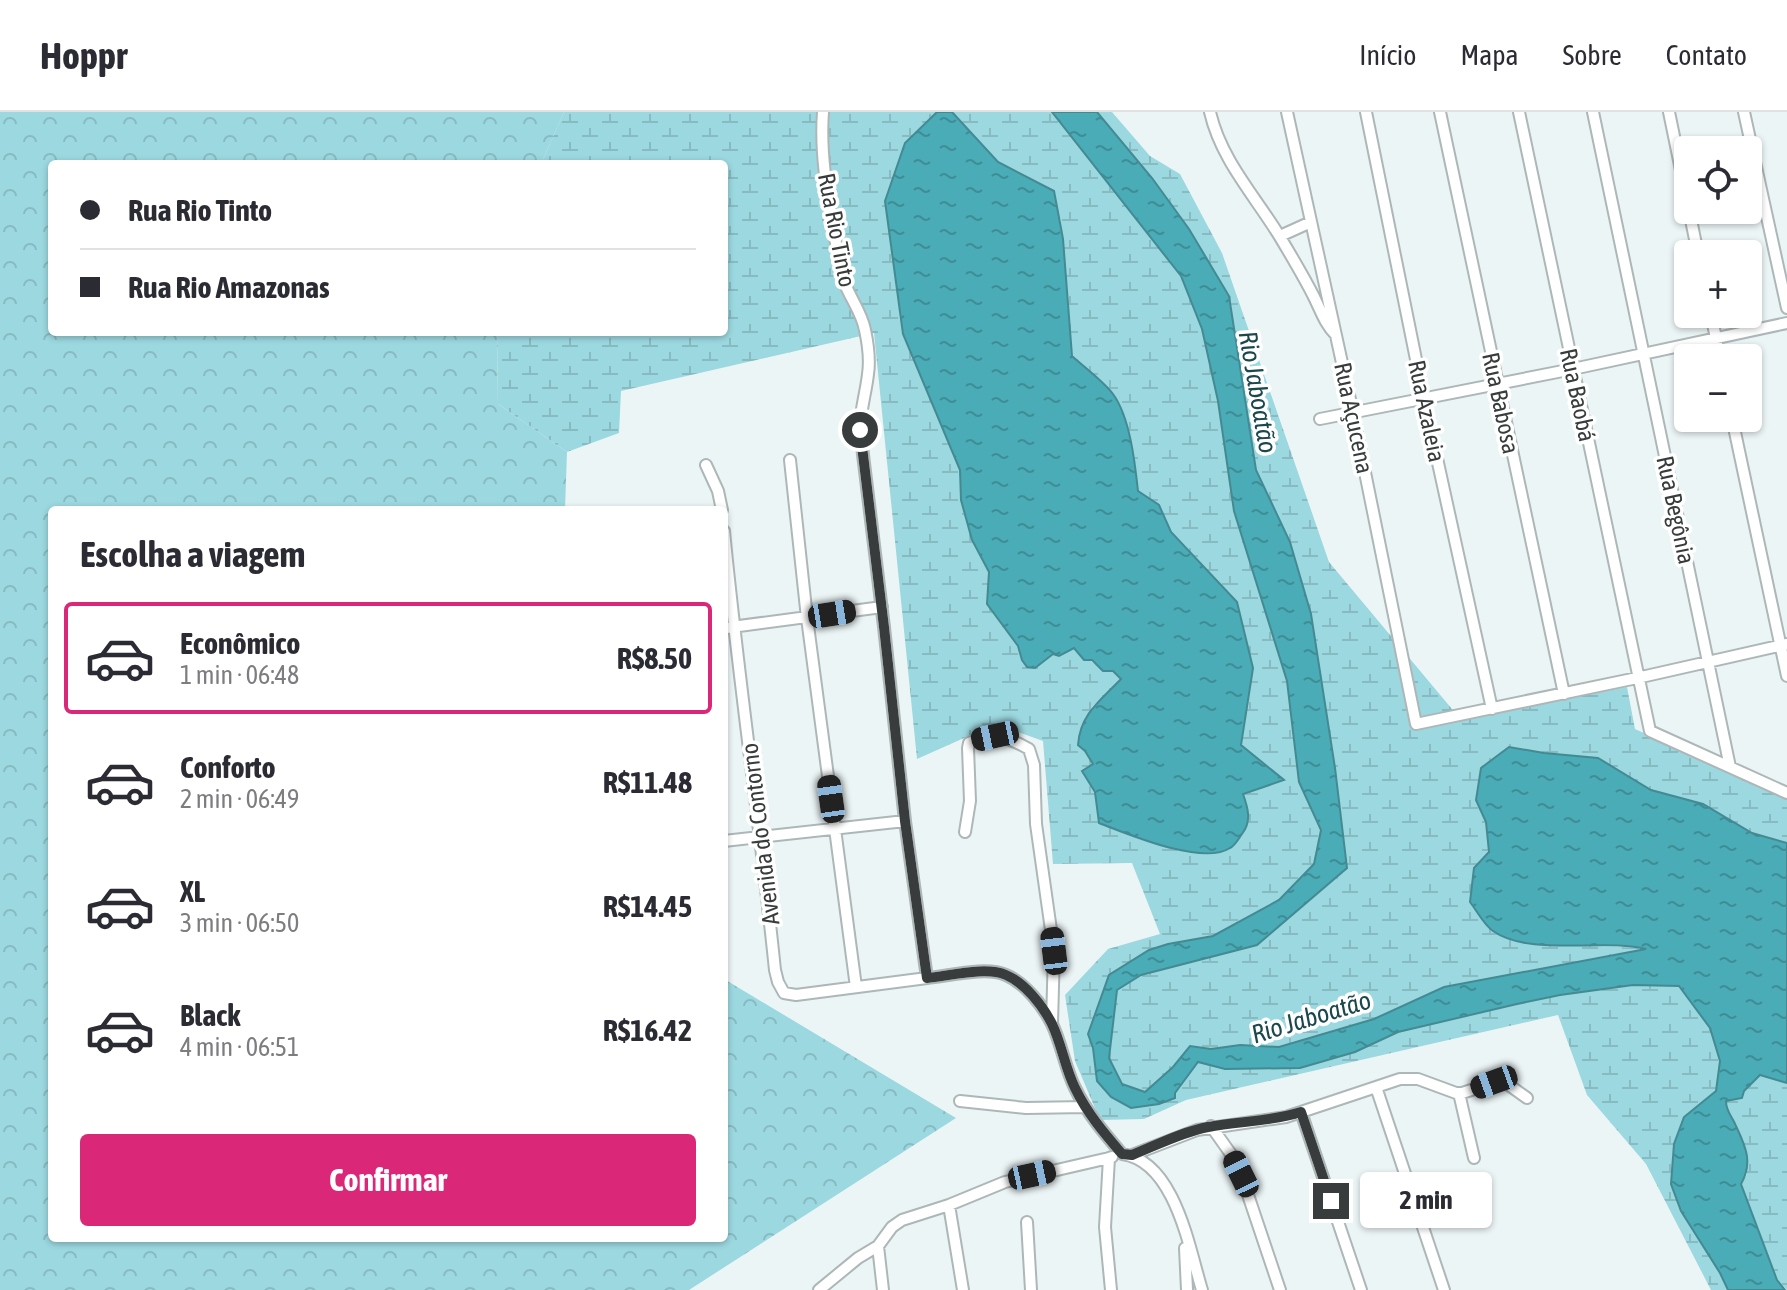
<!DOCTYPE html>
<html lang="pt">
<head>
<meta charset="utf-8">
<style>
  :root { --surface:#fff; --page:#f7f7f7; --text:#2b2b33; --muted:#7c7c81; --line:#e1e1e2; --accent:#db2777 }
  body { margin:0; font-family:"Asap Condensed",sans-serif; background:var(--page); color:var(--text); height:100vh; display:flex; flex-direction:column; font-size:30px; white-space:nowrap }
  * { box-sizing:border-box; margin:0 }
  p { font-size:26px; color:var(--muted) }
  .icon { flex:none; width:44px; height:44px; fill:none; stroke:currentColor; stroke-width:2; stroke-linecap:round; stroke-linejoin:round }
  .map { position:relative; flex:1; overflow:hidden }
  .panel { position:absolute; left:48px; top:394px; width:680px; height:736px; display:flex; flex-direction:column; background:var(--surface); border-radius:8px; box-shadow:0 2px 6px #0004 }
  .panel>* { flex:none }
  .top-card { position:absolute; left:48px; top:48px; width:680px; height:176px; border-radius:8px; box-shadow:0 2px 6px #0004; display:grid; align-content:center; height:176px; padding:0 32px; background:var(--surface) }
  .buttons { position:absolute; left:1674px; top:24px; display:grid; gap:16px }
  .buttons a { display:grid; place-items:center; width:88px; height:88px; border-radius:8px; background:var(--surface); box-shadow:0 2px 6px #0004; font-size:40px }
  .end { position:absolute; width:36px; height:36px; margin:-18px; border:10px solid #383c3c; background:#fff; box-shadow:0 0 0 4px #fff }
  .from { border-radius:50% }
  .bubble { position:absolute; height:56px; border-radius:8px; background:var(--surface); box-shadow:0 2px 6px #0004; font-size:26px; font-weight:700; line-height:56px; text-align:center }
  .car { position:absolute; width:24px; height:48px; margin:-24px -12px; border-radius:10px; box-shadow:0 0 6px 2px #0007; background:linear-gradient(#222 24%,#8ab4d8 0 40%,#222 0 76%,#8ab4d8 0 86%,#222 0) }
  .top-card b { display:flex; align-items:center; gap:28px; height:76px; font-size:30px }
  .top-card b+b { border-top:2px solid var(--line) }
  .top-card i { width:20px; height:20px; background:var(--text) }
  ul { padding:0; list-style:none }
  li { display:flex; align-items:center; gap:24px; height:112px; margin:0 16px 12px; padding:0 16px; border:4px solid transparent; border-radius:8px }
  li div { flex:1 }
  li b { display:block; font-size:30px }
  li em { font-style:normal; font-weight:700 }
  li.selected { border-color:var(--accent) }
  li>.icon { width:72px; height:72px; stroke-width:1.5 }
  h2 { padding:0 32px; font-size:36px; line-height:96px }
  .cta { display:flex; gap:16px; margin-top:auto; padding:16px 32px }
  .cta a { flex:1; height:92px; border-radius:8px; background:var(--accent); color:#fff; font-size:32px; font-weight:700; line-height:92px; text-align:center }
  header { display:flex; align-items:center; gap:48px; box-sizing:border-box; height:112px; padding:0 40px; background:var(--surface); border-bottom:2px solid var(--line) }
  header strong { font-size:38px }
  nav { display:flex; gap:44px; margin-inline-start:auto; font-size:28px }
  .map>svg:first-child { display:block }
  .forest { fill:url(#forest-crowns) }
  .wetland { fill:url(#wetland-marsh) }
  .water { fill:url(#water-ripples); stroke:#448a92; stroke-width:2 }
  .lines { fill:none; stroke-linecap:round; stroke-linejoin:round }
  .minor-casing { stroke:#aeb7b8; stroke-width:14 }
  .minor { stroke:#fff; stroke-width:10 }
  .route { stroke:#383c3c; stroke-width:10 }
  .labels { text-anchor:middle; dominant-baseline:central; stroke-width:7; stroke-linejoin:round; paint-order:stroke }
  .street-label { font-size:24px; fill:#383c3c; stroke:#fff }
  .water-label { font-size:26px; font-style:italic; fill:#1b474d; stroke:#fff }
</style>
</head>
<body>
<header>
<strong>Hoppr</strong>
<nav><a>Início</a><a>Mapa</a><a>Sobre</a><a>Contato</a></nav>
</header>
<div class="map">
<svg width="1787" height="1178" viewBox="0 0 1787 1178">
  <defs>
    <pattern id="forest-crowns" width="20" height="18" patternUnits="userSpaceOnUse" patternTransform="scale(2)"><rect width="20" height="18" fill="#9cd8e0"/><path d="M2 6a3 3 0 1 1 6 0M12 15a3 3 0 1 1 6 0" fill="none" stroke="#87bac1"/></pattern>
    <pattern id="wetland-marsh" width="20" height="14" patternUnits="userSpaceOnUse" patternTransform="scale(2)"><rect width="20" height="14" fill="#9cd8e0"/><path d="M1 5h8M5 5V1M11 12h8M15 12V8" fill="none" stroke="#87bac1"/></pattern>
    <pattern id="water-ripples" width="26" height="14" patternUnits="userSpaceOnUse" patternTransform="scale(2)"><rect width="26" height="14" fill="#49acb7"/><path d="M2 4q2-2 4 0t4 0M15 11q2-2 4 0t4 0" fill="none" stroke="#3e8d96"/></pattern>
  </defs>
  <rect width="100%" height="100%" fill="#ecf5f6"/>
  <path class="forest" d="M0,0h564l-23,52h-489v168h445l1,72 69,48 -2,58h-513v728h672v-259l232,139 -267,172h-689z"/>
  <path class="wetland" d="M564,0h373l-32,31 -20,58 18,133 57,136 1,30 11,40 17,32 -2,32 31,42 4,14 13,7 18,-13 6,2 15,-9c9,10 19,14 29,24h10l8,8 -29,28 -14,38 7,6 8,13 -11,7 13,21 5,31 39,16 41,12 62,-57 41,-14 -42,-35 12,-77 -16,-66 -66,-70 -12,-27 -21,-14c-3,-28 -9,-74 -25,-97 -10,-13 -29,-27 -41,-38l-9,-117 -9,-48 -56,-29 -46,-50h100l129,164 21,53 16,72 16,110 53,170 12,101 22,48 -7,34 -35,36 -66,36 -45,8 -59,31 -21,59 5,14 4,33 14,16 20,11 28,-4 16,-11 23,-31 27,7 130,-17 43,-20 119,-28 43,-9 73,-10 46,1 31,42 10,33 -4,30 -33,26 37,156 8,17h-17l-65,-126 -59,-69 -29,-80 -372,85 -42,19 -44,1 -25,-59 -10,-66 43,-46 52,-15 -28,-71 -79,1 -10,-123 -28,-10 -33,-1 -65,29 -43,-426 -253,58 -2,42 -52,19 -69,-48 -1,-72h227v-168h-183z
    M1097,0h15l38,44 30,18 42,79 107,309 128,153 119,-18 51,-10 8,42 152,68v46l-35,-10 -49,-29 -52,-14 -53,-32 -54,-5 -68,47 10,22 3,30 -15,16 -4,34 21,28 15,7 23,7 122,4 -207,39 -70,32 -95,28 -39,-2 -29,4 -21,-3 -17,21 -28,25 -23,-8 -13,-26 8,-68 24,-15 116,-30 90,-77 -12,-100 -24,-154 -21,-72 -34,-72 -27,-174 -40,-67 -37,-51z
    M1760,963l27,8v207l-10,-10 -36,-96 6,-10 -11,-50 -10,-14v-9l11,-3z"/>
  <path class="water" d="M937,0h15l46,50 56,29 9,48 9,117c12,11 31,25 41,38 17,23 22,69 25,97l21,14 12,27 66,70 16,66 -12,77 43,35 -41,14c5,14 9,27 -1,40 -3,4 -7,12 -12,14 -28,18 -102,-14 -131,-25l-4,-31 -13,-21 11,-7 -8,-13 -7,-6c2,-31 23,-45 43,-66l-8,-8h-10l-11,-11h-8l-10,-12 -15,8 -6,-2 -18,14 -8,-1 -5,-7 -4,-14 -31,-42 2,-32 -17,-32 -11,-40 -1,-30 -57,-136 -18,-133 20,-58z
    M1052,0h45l55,66 37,51 40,67 27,174 34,72 21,72 24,154 12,100 -90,77 -116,30 -24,15 -8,68 13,26 23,8 28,-25 17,-21 21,3 29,-4 39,2 95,-28 70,-32 202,-38c-42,-11 -116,8 -153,-18 -9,-6 -16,-20 -23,-29l4,-34 15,-16 -3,-30 -10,-22 5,-32 28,-21 35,6 54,5 53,32 52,14 49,29 35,10v240l-27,-8 -16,16 -2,7 -16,3c0,11 6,15 10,25 10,21 17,37 5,58l36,96 8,10h-57l-8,-17 -39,-62 -10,-27 3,-40 10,-27 32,-26 4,-30 -10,-33 -31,-42 -46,-1 -73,10 -43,9 -119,28 -43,20 -55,16 -75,1 -27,-7 -23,31v5l-16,6 -28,4 -20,-11 -14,-16 -4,-33 -5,-14 21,-59 40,-25 19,-6 45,-8 66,-36 35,-36 7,-34 -22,-48 -12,-101 -53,-170 -16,-110 -16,-72 -21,-53z"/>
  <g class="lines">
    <defs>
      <path id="minor" d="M823,0c-4,52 9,104 17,155 4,25 21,41 25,63 3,14 5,31 3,44 -2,19 -8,36 -8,56l24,197 21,194 22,157c22,-2 59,-12 79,-3 19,8 37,31 46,49 10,21 13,44 23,64 12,25 29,45 47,66 53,7 67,94 80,136
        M1210,0c11,48 45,84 70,125 12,20 24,40 34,60 7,14 11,27 22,38
        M1287,0l66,301 63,311 221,-46 150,-34
        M1366,0l58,287 68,310
        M1440,0l124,582
        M1519,0l131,619 137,62
        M1593,0l137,655
        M1669,0l19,92
        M1744,0l43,196
        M1689,98l9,44
        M1280,124l31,-14
        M1711,202l9,44
        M1732,306l55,258
        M1320,307l253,-50 214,-46
        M790,348l17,158 49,369
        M706,353l12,26 4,19
        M724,419c14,146 36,292 51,439l3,12 6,11 12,2 131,-17
        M724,516l158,-21
        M965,720l5,-31 -2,-53 1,-5c26,-10 37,-7 60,6l5,16 2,59 18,127 -2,72
        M724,729l181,-20
        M1376,975l68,203
        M1459,981l15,65
        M960,989l66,7 60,-1
        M1301,1000l60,178
        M1211,1014l22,31 8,17 39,116
        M1132,1043l65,-25 89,-13 114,-38h18l38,14h6l38,-12 6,2 21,15
        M949,1093l14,85
        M1027,1110l4,68
        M878,1134l5,44
        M1185,1136l2,42
        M819,1178l39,-32 20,-12 14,-19 10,-7 47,-15 56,-23 104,-24
        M1111,1178l-6,-63 4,-69 3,-1"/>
    </defs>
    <use href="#minor" class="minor-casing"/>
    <use href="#minor" class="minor"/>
  </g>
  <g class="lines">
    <path class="route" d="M860,318l24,197 21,194 22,157c22,-2 59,-12 79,-3 19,8 37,31 46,49 10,21 13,44 23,64 12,25 29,45 47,66l10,1c25,-10 50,-23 76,-28 31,-6 62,-5 93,-15l30,89"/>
  </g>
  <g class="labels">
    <g class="street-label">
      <text transform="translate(837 118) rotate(79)">Rua Rio Tinto</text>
      <text transform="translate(1578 283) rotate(78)">Rua Baobá</text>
      <text transform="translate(1501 291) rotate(78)">Rua Babosa</text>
      <text transform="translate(1427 299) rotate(78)">Rua Azaleia</text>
      <text transform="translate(1354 306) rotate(78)">Rua Açucena</text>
      <text transform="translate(1676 398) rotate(78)">Rua Begônia</text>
      <text transform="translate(760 722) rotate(-97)">Avenida do Contorno</text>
    </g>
    <g class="water-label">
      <text transform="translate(1258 280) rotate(80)">Rio Jaboatão</text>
      <text transform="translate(1311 905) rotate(-17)">Rio Jaboatão</text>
    </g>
  </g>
</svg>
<div class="buttons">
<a><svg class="icon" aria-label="locate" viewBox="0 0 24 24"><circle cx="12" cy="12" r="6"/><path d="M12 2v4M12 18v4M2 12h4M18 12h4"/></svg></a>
<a>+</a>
<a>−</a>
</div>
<i class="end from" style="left:860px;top:318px"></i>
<i class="end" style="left:1331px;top:1089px"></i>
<div class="bubble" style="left:1360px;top:1060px;width:132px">2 min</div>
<i class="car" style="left:832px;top:502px;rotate:81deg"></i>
<i class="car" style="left:995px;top:624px;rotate:258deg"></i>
<i class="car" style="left:831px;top:687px;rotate:352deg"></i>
<i class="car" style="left:1054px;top:839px;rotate:353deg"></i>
<i class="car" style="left:1494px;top:970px;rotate:250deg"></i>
<i class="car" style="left:1241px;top:1062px;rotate:334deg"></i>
<i class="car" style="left:1032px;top:1063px;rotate:78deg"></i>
<div class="top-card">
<b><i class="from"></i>Rua Rio Tinto</b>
<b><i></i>Rua Rio Amazonas</b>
</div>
<section class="panel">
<h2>Escolha a viagem</h2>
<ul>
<li class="selected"><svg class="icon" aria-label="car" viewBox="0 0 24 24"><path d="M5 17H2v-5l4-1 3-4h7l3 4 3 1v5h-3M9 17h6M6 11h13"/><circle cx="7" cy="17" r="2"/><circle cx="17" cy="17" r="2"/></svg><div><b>Econômico</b><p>1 min · 06:48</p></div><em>R$8.50</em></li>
<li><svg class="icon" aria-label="car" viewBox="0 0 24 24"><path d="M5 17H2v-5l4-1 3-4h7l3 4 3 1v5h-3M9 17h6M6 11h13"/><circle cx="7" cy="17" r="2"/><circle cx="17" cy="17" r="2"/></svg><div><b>Conforto</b><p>2 min · 06:49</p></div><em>R$11.48</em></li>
<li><svg class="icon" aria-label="car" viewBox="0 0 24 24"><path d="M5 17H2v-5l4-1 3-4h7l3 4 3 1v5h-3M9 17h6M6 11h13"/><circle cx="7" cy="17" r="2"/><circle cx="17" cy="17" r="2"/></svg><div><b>XL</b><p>3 min · 06:50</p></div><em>R$14.45</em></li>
<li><svg class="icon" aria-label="car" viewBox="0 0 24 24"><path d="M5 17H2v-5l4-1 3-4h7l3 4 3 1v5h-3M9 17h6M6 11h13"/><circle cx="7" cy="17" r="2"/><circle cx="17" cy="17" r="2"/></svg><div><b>Black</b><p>4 min · 06:51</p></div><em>R$16.42</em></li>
</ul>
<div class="cta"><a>Confirmar</a></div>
</section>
</div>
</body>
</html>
